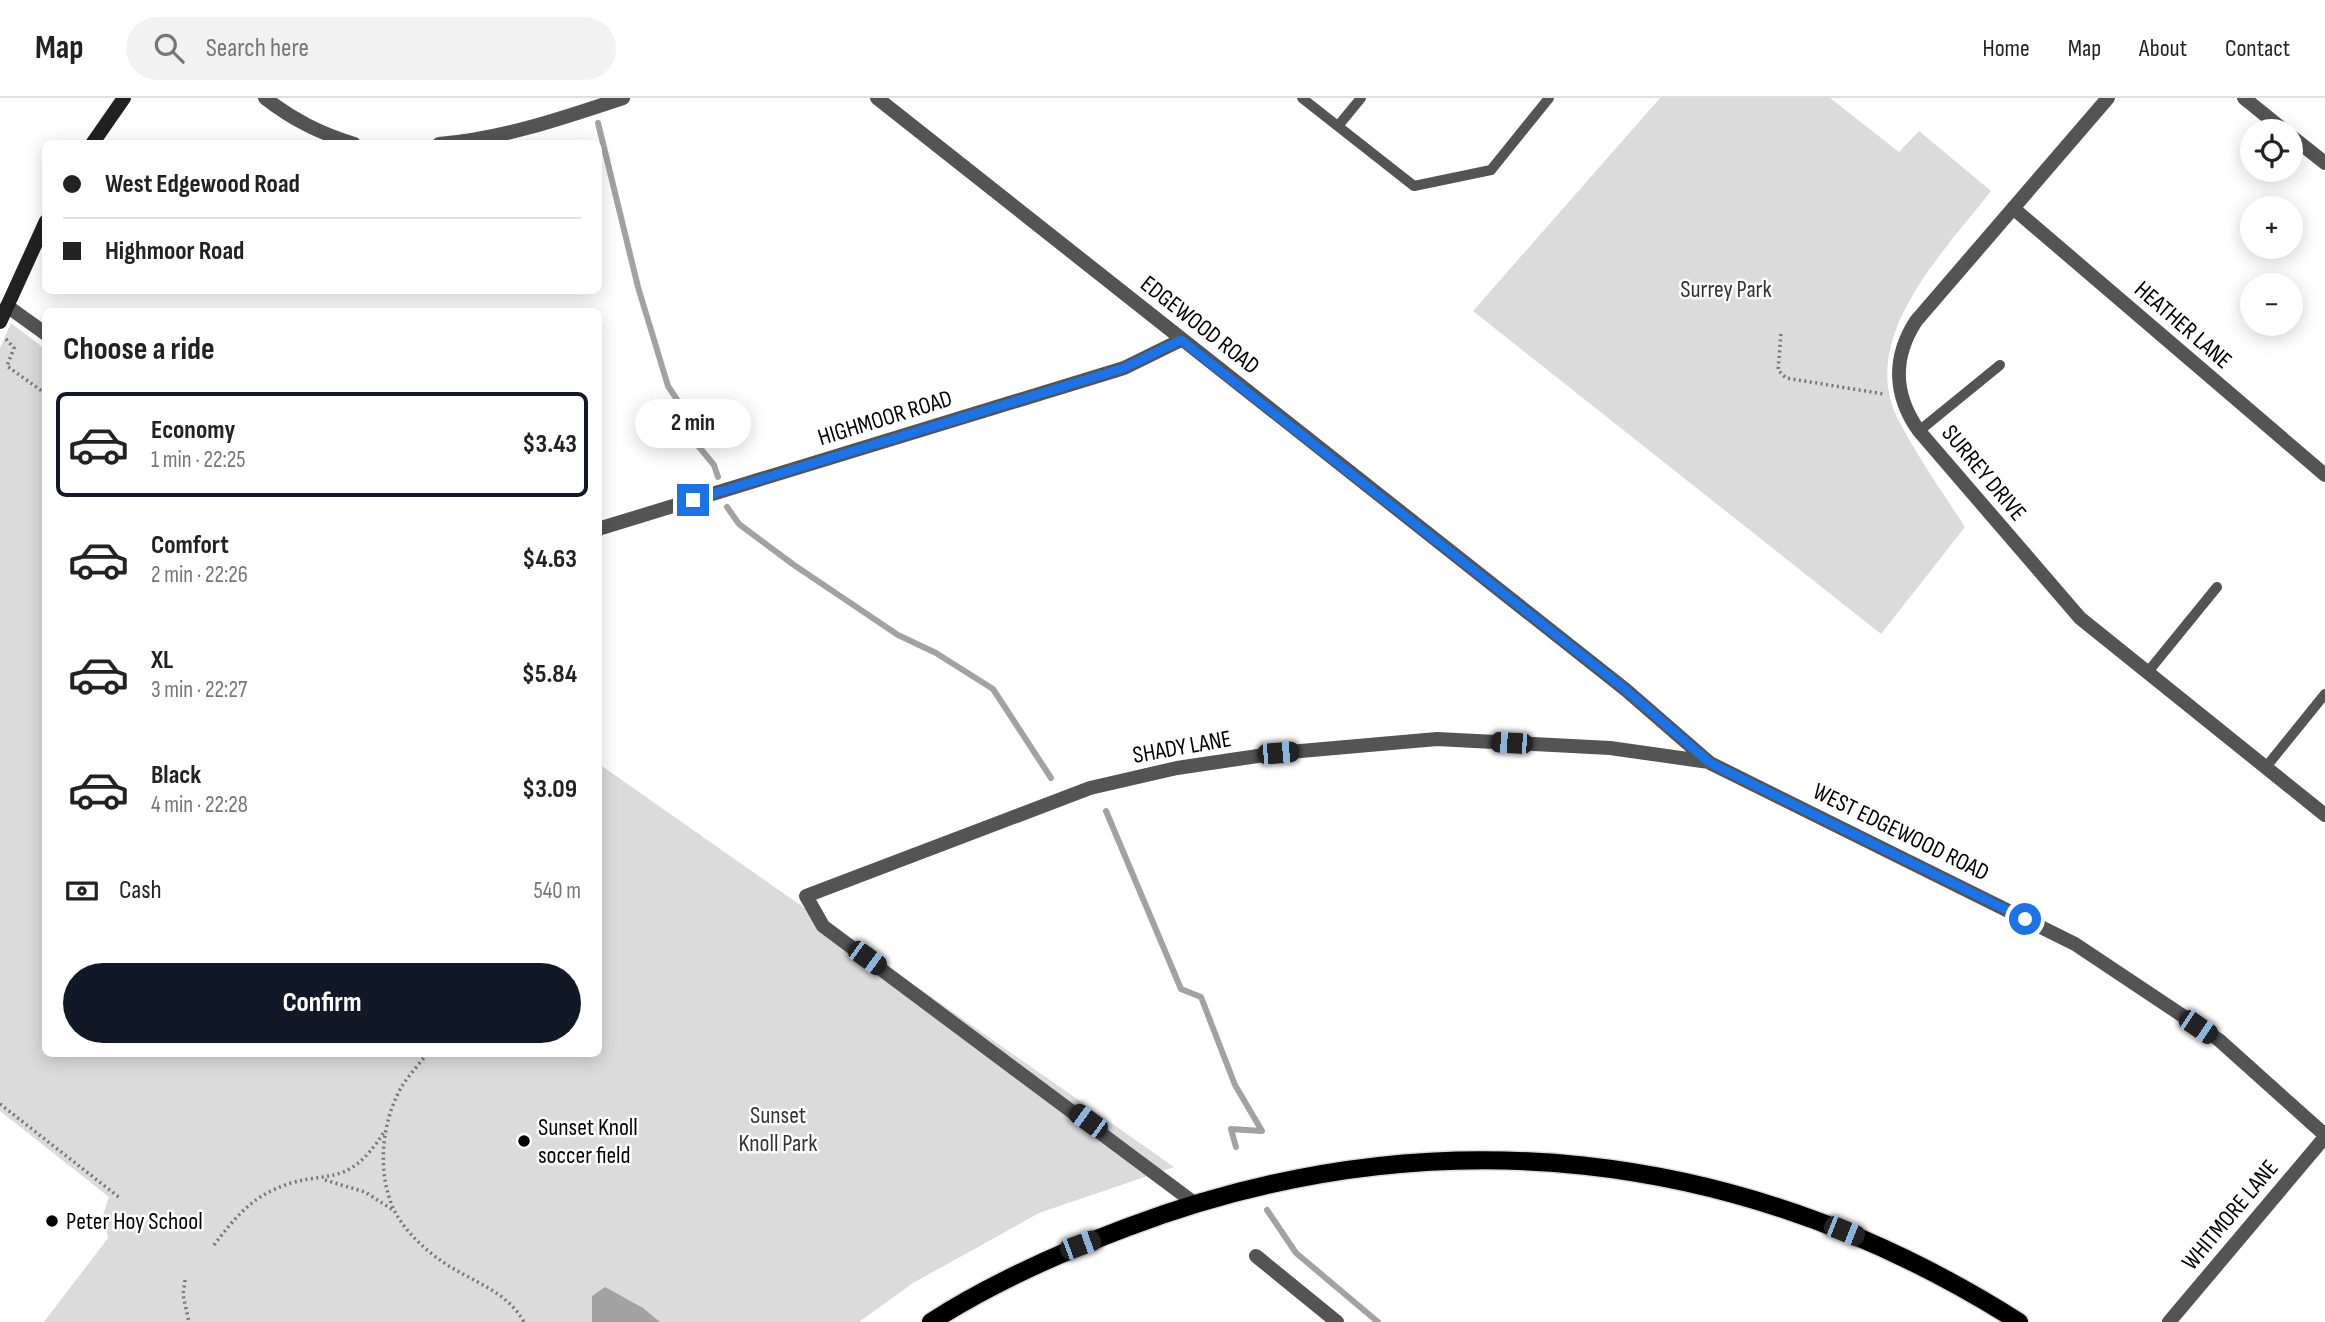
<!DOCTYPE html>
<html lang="en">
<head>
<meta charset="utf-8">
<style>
  :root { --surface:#fff; --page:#f2f2f2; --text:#222; --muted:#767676; --line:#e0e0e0; --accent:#111827 }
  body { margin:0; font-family:"Sofia Sans Condensed",sans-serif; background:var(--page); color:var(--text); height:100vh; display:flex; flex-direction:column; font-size:26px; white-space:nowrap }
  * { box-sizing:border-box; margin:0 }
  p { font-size:23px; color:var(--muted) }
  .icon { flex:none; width:38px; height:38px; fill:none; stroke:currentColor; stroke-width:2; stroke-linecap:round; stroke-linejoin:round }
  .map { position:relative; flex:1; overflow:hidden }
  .details { position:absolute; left:42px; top:210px; width:560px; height:749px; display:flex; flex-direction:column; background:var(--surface); border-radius:10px; box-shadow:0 4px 18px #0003 }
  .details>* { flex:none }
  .hud { position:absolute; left:42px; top:42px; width:560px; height:154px; border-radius:10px; box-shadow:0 4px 18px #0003; display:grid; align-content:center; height:154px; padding:0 21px; background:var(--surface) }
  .tools { position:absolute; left:2240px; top:21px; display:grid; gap:14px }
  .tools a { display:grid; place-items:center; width:63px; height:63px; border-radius:50%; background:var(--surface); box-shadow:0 4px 18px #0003; font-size:35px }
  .end { position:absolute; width:32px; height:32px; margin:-16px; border:9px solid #1a73e8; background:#fff; box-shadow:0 0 0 4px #fff }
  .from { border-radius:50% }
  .bubble { position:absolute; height:49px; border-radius:24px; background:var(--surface); box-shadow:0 4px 18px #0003; font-size:23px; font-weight:700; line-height:49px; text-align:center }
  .car { position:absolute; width:21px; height:42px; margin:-21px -10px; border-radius:9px; box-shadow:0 0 5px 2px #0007; background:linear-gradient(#222 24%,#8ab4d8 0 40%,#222 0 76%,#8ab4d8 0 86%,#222 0) }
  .hud b { display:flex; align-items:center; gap:24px; height:66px; font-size:26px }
  .hud b+b { border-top:2px solid var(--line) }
  .hud i { width:18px; height:18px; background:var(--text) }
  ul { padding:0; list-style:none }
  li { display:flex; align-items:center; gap:21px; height:105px; margin:0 14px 10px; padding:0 7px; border:4px solid transparent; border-radius:10px }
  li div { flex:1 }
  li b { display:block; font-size:26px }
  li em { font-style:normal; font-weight:700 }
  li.active { border-color:var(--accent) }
  li>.icon { width:63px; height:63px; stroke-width:1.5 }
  h2 { padding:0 21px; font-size:32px; line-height:84px }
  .pay { display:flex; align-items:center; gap:18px; height:77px; padding:0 21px; font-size:26px }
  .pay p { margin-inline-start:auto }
  .primary-button { display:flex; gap:14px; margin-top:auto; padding:14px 21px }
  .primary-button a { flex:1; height:80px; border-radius:42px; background:var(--accent); color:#fff; font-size:28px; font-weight:700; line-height:80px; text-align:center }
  header { display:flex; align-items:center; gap:42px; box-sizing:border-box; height:98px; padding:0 35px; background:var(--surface); border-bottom:2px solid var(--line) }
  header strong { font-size:33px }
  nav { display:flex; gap:38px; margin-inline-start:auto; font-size:24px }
  .search { width:490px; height:63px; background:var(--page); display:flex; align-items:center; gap:18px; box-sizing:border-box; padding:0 24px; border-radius:38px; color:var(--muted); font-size:26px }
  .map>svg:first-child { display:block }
  .green { fill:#dbdbdb }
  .water { fill:#a2a2a2 }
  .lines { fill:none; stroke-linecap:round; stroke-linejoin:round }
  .stream { stroke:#a2a2a2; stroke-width:6 }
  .primary-casing { stroke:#dbdbdb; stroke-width:21 }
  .path { stroke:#767676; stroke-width:3.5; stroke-dasharray:2 3.5; stroke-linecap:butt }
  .service { stroke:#545454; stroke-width:10 }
  .minor { stroke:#545454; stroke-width:14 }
  .secondary { stroke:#212121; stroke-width:14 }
  .primary { stroke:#000; stroke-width:18 }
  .route { stroke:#1a73e8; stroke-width:9 }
  .poi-dot { fill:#000; stroke:#fff; stroke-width:2.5 }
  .labels { text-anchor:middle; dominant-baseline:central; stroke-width:5; stroke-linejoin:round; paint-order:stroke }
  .park-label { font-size:24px; fill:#323232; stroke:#fff }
  .street-label { font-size:24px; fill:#000; stroke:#fff }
  .poi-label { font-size:24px; fill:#000; stroke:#fff; text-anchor:start }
</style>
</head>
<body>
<header>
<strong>Map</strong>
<div class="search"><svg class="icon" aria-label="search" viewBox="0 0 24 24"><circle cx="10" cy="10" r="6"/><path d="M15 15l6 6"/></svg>Search here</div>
<nav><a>Home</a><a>Map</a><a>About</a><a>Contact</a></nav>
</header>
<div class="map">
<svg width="2325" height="1224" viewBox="0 0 2325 1224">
  <rect width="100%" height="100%" fill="#fff"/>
  <path class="green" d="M1660,0h170l69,54 20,-21 72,60c-47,61 -137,149 -91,232 19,36 43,70 65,104l-84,107 -408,-323z
    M11,225l35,27v704h552l1,-290 575,403 -135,46 -126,70 -54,39h-815l64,-84 -5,-23 6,-18 -109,-86v-763z"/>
  <path class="water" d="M605,1189l38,21 17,14h-68v-26z"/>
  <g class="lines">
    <path class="stream" d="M598,25l40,164 30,99 24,36 3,20 19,23 4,12
      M727,409l12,17 55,41 104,70 38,18 57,36 58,89
      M1106,713l75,178 20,8 34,88 27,46 -31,-2 5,18
      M1267,1112l29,43 82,69"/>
    <defs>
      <path id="primary" d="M931,1224c62,-40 128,-69 197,-95 306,-115 615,-80 891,95"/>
    </defs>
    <use href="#primary" class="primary-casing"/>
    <path class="path" d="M1781,236l-3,36 8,8 98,16
      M6,241l8,9 -7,18 39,28
      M427,956c-7,9 -16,19 -23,29 -23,36 -28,91 -9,129 11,20 30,38 48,50 29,20 63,28 81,60
      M0,1006l120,94
      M325,1082l40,12 28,18
      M214,1147c17,-22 33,-43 59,-55 50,-24 72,4 111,-58
      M185,1182l-2,15 6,27"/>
    <path class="service" d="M1302,0l112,88 77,-16 58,-72
      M1338,28l23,-28
      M1919,333l81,-66
      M2147,575l70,-86
      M2266,669l59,-73"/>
    <path class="minor" d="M265,0c28,22 55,35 89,46
      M877,0l749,592 84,73 365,181 144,96 106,95
      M2108,0l-192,223c-24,37 -22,75 3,110l161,187 245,197
      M2244,0l41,33
      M2291,38l34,27
      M439,46c63,-5 124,-26 184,-46
      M2013,110l312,267
      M7,208l39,28
      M598,431l526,-161 57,-28
      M1193,1104l-370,-276 -17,-30 284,-108 87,-20 101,-15 159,-14 173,9 99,14
      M1256,1158l81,66
      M2169,1224l156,-185"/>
    <path class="secondary" d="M92,46l32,-46
      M0,224l46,-101"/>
    <use href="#primary" class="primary"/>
  </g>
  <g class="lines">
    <path class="route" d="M693,402l431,-132 57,-28 445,350 84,73 315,156"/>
  </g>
  <g class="poi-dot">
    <circle cx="524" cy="1043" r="7"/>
    <circle cx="52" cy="1123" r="7"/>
  </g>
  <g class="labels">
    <g class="park-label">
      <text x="1726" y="191">Surrey Park</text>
      <text x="778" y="1017">Sunset<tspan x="778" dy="28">Knoll Park</tspan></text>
    </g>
    <g class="street-label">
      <text transform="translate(1200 227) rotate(38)">EDGEWOOD ROAD</text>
      <text transform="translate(2183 227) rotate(41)">HEATHER LANE</text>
      <text transform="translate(885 320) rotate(-17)">HIGHMOOR ROAD</text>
      <text transform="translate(1984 375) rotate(50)">SURREY DRIVE</text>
      <text transform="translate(1182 649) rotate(-10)">SHADY LANE</text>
      <text transform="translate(1901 734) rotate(26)">WEST EDGEWOOD ROAD</text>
      <text transform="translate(2230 1117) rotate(-50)">WHITMORE LANE</text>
    </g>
    <g class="poi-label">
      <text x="538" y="1029">Sunset Knoll<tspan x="538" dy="28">soccer field</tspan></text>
      <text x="66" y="1123">Peter Hoy School</text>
    </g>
  </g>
</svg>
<div class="tools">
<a><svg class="icon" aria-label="locate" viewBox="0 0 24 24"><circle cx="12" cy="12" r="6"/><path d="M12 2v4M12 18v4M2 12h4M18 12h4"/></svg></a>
<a>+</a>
<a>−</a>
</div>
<i class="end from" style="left:2025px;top:821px"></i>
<i class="end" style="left:693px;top:402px"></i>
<div class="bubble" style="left:635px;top:301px;width:116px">2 min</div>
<i class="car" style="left:1511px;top:645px;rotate:273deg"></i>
<i class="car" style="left:1278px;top:655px;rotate:85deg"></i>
<i class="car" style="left:867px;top:860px;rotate:126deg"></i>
<i class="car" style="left:2198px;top:929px;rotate:124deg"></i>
<i class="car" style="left:1088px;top:1023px;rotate:306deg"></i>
<i class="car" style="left:1844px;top:1133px;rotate:112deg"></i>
<i class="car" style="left:1080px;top:1147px;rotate:70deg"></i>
<div class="hud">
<b><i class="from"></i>West Edgewood Road</b>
<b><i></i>Highmoor Road</b>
</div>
<section class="details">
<h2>Choose a ride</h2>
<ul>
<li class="active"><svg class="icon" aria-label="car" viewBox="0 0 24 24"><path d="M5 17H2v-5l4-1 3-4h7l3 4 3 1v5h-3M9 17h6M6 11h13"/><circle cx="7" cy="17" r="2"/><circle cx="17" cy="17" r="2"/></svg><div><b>Economy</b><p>1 min · 22:25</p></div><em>$3.43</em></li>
<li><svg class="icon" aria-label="car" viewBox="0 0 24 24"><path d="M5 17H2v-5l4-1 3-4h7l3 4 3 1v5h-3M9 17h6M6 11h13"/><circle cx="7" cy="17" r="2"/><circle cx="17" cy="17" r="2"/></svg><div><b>Comfort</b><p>2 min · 22:26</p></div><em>$4.63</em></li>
<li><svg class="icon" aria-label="car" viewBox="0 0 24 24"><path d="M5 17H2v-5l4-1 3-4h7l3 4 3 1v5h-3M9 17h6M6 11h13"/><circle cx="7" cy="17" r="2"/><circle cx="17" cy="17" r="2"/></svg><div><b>XL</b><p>3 min · 22:27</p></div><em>$5.84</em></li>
<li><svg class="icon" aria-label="car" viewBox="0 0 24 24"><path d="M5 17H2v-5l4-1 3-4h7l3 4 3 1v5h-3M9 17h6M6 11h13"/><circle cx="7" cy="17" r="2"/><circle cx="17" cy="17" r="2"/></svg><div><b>Black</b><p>4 min · 22:28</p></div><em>$3.09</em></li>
</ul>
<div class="pay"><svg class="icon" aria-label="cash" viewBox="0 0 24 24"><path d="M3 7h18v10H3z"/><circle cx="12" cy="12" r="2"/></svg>Cash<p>540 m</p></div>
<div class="primary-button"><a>Confirm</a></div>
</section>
</div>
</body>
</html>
